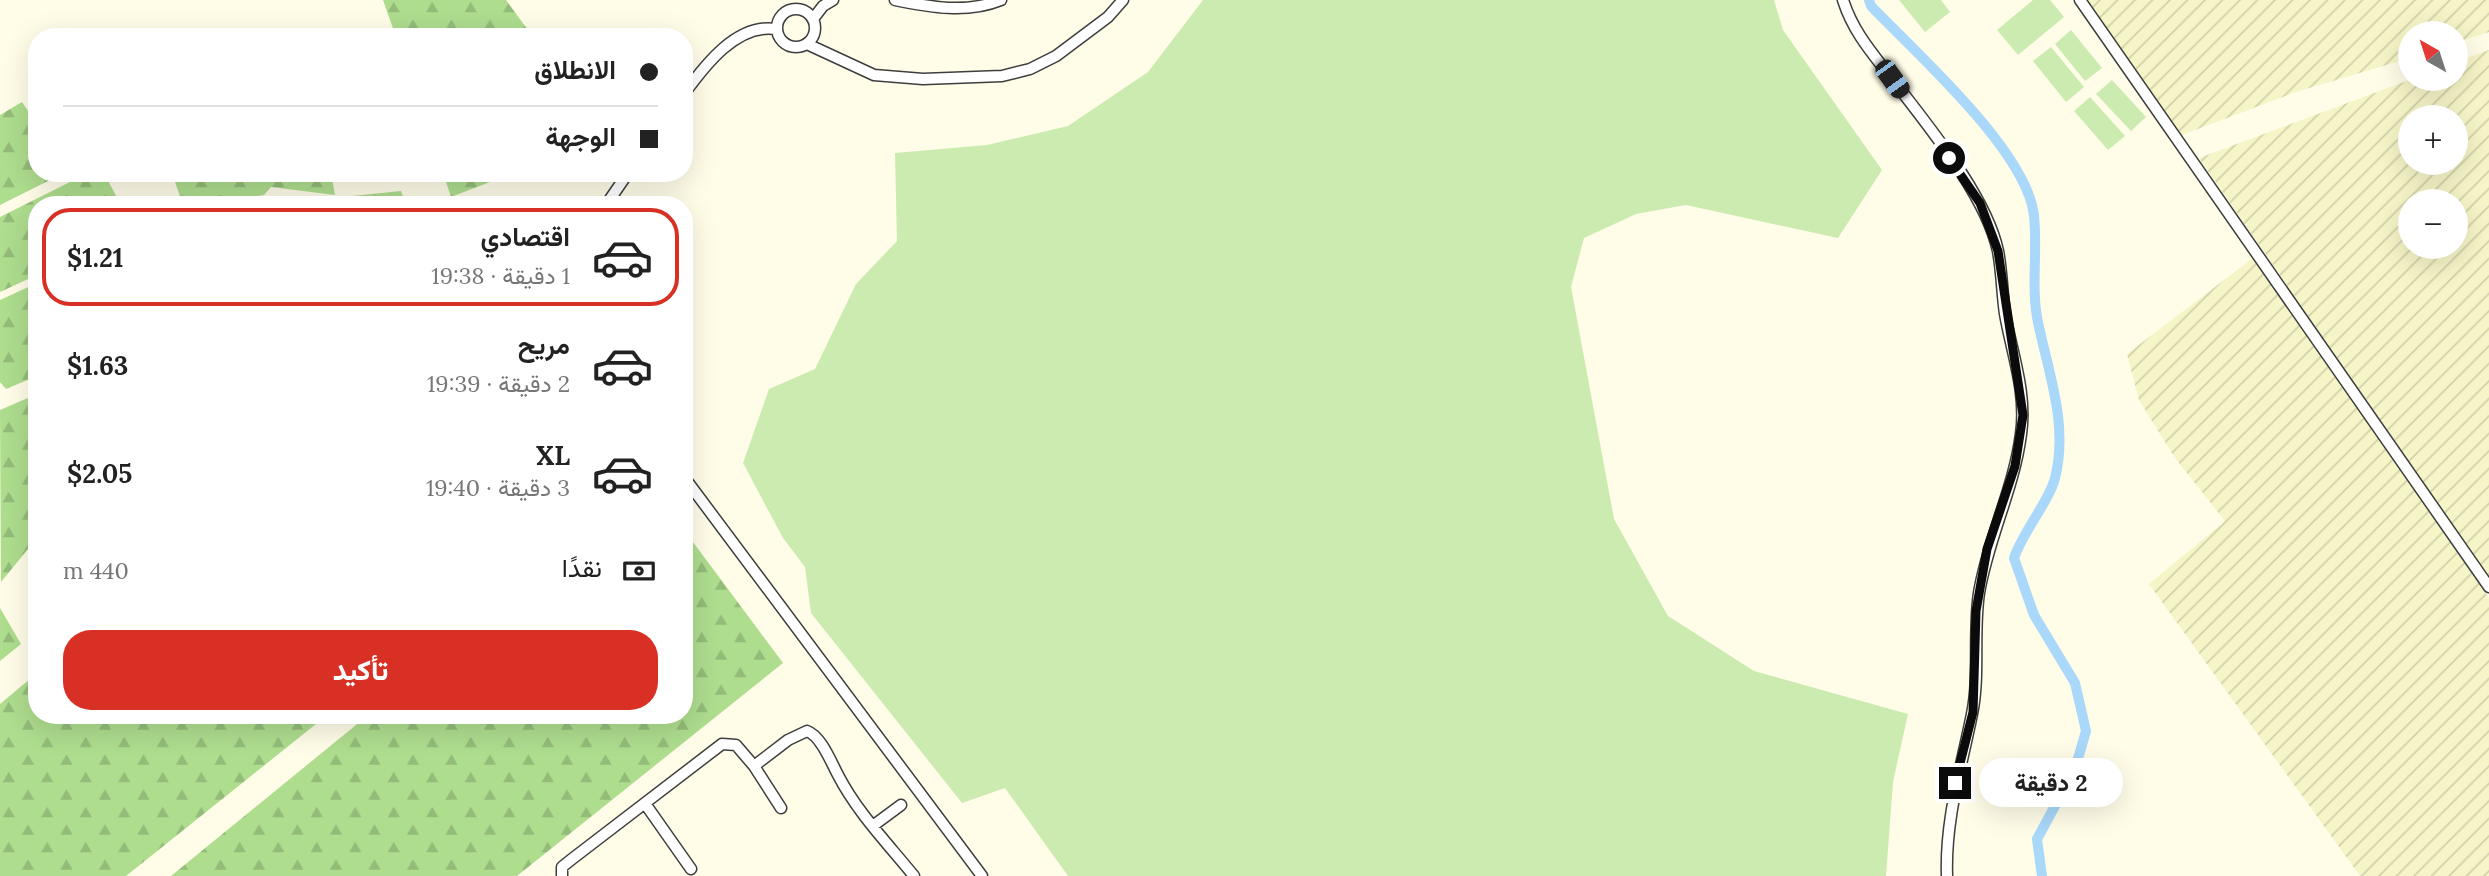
<!DOCTYPE html>
<html lang="ar">
<head>
<meta charset="utf-8">
<style>
  :root { --surface:#fff; --page:#f6f6f6; --text:#222; --muted:#767676; --line:#e0e0e0; --accent:#d93025 }
  body { margin:0; font-family:Lora,Vazirmatn,serif; background:var(--page); color:var(--text); direction:rtl; height:100vh; display:flex; flex-direction:column; font-size:26px; white-space:nowrap }
  * { box-sizing:border-box; margin:0 }
  p { font-size:23px; color:var(--muted) }
  .icon { flex:none; width:38px; height:38px; fill:none; stroke:currentColor; stroke-width:2; stroke-linecap:round; stroke-linejoin:round }
  .map { position:relative; flex:1; overflow:hidden; direction:ltr }
  .drawer { position:absolute; left:28px; top:196px; width:665px; height:528px; display:flex; flex-direction:column; background:var(--surface); border-radius:28px; box-shadow:0 7px 28px #0002; direction:rtl }
  .drawer>* { flex:none }
  .guide { position:absolute; left:28px; top:28px; width:665px; height:154px; border-radius:28px; box-shadow:0 7px 28px #0002; direction:rtl; display:grid; align-content:center; height:154px; padding:0 35px; background:var(--surface) }
  .needle { width:46px; rotate:321deg }
  .controls { position:absolute; left:2398px; top:21px; display:grid; gap:14px }
  .controls a { display:grid; place-items:center; width:70px; height:70px; border-radius:50%; background:var(--surface); box-shadow:0 7px 28px #0002; font-size:35px }
  .end { position:absolute; width:32px; height:32px; margin:-16px; border:9px solid #0b0b0b; background:#fff; box-shadow:0 0 0 4px #fff }
  .from { border-radius:50% }
  .bubble { position:absolute; height:49px; border-radius:24px; background:var(--surface); box-shadow:0 7px 28px #0002; font-size:23px; font-weight:800; line-height:49px; text-align:center; direction:rtl }
  .car { position:absolute; width:21px; height:42px; margin:-21px -10px; border-radius:9px; box-shadow:0 0 5px 2px #0007; background:linear-gradient(#222 24%,#8ab4d8 0 40%,#222 0 76%,#8ab4d8 0 86%,#222 0) }
  .guide b { display:flex; align-items:center; gap:24px; height:66px; font-size:26px }
  .guide b+b { border-top:2px solid var(--line) }
  .guide i { width:18px; height:18px; background:var(--text) }
  ul { padding:12px 0 0; list-style:none }
  li { display:flex; align-items:center; gap:21px; height:98px; margin:0 14px 10px; padding:0 21px; border:4px solid transparent; border-radius:28px }
  li div { flex:1 }
  li b { display:block; font-size:26px }
  li em { font-style:normal; font-weight:800 }
  li.active { border-color:var(--accent) }
  li>.icon { width:63px; height:63px; stroke-width:1.5 }
  .pay { display:flex; align-items:center; gap:18px; height:77px; padding:0 35px; font-size:26px }
  .pay p { margin-inline-start:auto }
  .cta { display:flex; gap:14px; margin-top:auto; padding:14px 35px }
  .cta a { flex:1; height:80px; border-radius:28px; background:var(--accent); color:#fff; font-size:28px; font-weight:800; line-height:80px; text-align:center }
  .map>svg:first-child { display:block }
  .farmland { fill:url(#farmland-furrows); fill-rule:evenodd }
  .grass { fill:#ccebb0 }
  .forest { fill:url(#forest-firs) }
  .lines { fill:none; stroke-linecap:round; stroke-linejoin:round }
  .canal { stroke:#a9d8fa; stroke-width:10 }
  .street-casing { stroke:#3e3e3e; stroke-width:13 }
  .street { stroke:#fff; stroke-width:10 }
  .route { stroke:#0b0b0b; stroke-width:9 }
</style>
</head>
<body>
<div class="map">
<svg width="2489" height="876" viewBox="0 0 2489 876">
  <defs>
    <pattern id="farmland-furrows" width="10" height="10" patternUnits="userSpaceOnUse" patternTransform="scale(1.75)"><rect width="10" height="10" fill="#f6f5c7"/><path d="M-1 1l2-2M0 10L10 0M9 11l2-2" fill="none" stroke="#d2d1aa"/></pattern>
    <pattern id="forest-firs" width="22" height="20" patternUnits="userSpaceOnUse" patternTransform="scale(1.75)"><rect width="22" height="20" fill="#aedd8e"/><path d="M5 1l3.5 6h-7zM16 11l3.5 6h-7z" fill="#94bc79"/></pattern>
  </defs>
  <rect width="100%" height="100%" fill="#fffce8"/>
  <path class="farmland" d="M2086,0h403v32l-34,11v-10h-45v25l-114,34 -114,43z
    M2489,50v527l-290,-419 213,-79h43v-17zM2455,117v46h-45v-46zM2410,201h45v46h-45z
    M2253,258l236,340v278h-129l-211,-292 76,-63 -50,-63 -36,-58 -12,-46z"/>
  <path class="grass" d="M1203,0h571l9,30 99,140 -44,68 -152,-33 -50,9 -52,24 -13,49 43,232 54,97 86,55 154,43 -15,68 -7,94h-818l-63,-88 -43,15 -151,-190 -6,-46 -22,-29 -40,-75 26,-74 46,-20 41,-85 41,-43 -2,-88 92,-8 81,-19 80,-54z
    M1899,0h42l9,12 -25,20z
    M2033,0h17l14,17 -46,38 -21,-25z
    M2071,30l31,38 -17,13 -30,-37z
    M2051,47l33,40 -18,15 -33,-41z
    M2112,80l34,37 -15,14 -35,-37z
    M2090,97l35,39 -17,14 -34,-39z"/>
  <path class="forest" d="M383,0h123l27,37h-137z
    M22,102l15,22v49h27l-64,32v-90z
    M88,173h16l17,32h-84v70l-37,17v-75z
    M172,173h159l4,22 -64,-8 -7,8 -81,10z
    M443,173h70l-62,24z
    M401,191l5,14h-141z
    M37,283v93l-31,13 -6,-7v-82z
    M37,394v144l-36,44 -1,-172z
    M684,530l99,133 -266,213h-346l196,-160h317z
    M0,608l21,36 -21,17z
    M37,673v43h289l-200,160h-126v-172z"/>
  <g class="lines">
    <path class="canal" d="M1869,0l2,6c45,47 157,146 163,210 4,38 -4,74 5,111 11,50 29,100 16,151 -6,24 -32,53 -41,80l20,57 41,68 11,48 -11,38 -38,70 5,37"/>
    <defs>
      <path id="street" d="M895,0c35,7 72,14 106,0
        M1843,0c10,32 30,54 50,80 35,46 93,115 105,171 4,21 4,42 7,63 7,40 22,79 16,120 -7,55 -33,104 -42,159 -6,40 1,82 -7,121 -11,55 -27,106 -25,162
        M2080,0l409,587
        M777 28a19 19 0 1 1 38 0a19 19 0 1 1-38 0Z
        M813,19l10,-13 10,-6
        M807,44l67,31 49,4 79,-3 28,-7 26,-13 52,-39 15,-17
        M684,94c21,-29 53,-71 92,-65
        M606,205l22,-32
        M684,477l298,399
        M754,766l27,42
        M646,805l45,64
        M874,825l27,-20
        M562,876v-9l10,-8 150,-115 14,1 18,21 34,-26 19,-9c14,5 24,31 31,44 19,37 50,69 76,101"/>
    </defs>
    <use href="#street" class="street-casing"/>
    <use href="#street" class="street"/>
  </g>
  <g class="lines">
    <path class="route" d="M1949,158l31,45 18,48 25,164 -8,51 -28,83 -11,62 -3,101 -18,71"/>
  </g>
</svg>
<div class="controls">
<a><svg class="needle" viewBox="-14 -14 28 28"><path d="M0-13l5 13h-10z" fill="#e53935"/><path d="M0 13l5-13h-10z" fill="#767676"/></svg></a>
<a>+</a>
<a>−</a>
</div>
<i class="end from" style="left:1949px;top:158px"></i>
<i class="end" style="left:1955px;top:783px"></i>
<div class="bubble" style="left:1979px;top:758px;width:144px">2 دقيقة</div>
<i class="car" style="left:1892px;top:79px;rotate:144deg"></i>
<div class="guide">
<b><i class="from"></i>الانطلاق</b>
<b><i></i>الوجهة</b>
</div>
<section class="drawer">
<ul>
<li class="active"><svg class="icon" aria-label="car" viewBox="0 0 24 24"><path d="M5 17H2v-5l4-1 3-4h7l3 4 3 1v5h-3M9 17h6M6 11h13"/><circle cx="7" cy="17" r="2"/><circle cx="17" cy="17" r="2"/></svg><div><b>اقتصادي</b><p>1 دقيقة · 19:38</p></div><em>$1.21</em></li>
<li><svg class="icon" aria-label="car" viewBox="0 0 24 24"><path d="M5 17H2v-5l4-1 3-4h7l3 4 3 1v5h-3M9 17h6M6 11h13"/><circle cx="7" cy="17" r="2"/><circle cx="17" cy="17" r="2"/></svg><div><b>مريح</b><p>2 دقيقة · 19:39</p></div><em>$1.63</em></li>
<li><svg class="icon" aria-label="car" viewBox="0 0 24 24"><path d="M5 17H2v-5l4-1 3-4h7l3 4 3 1v5h-3M9 17h6M6 11h13"/><circle cx="7" cy="17" r="2"/><circle cx="17" cy="17" r="2"/></svg><div><b>XL</b><p>3 دقيقة · 19:40</p></div><em>$2.05</em></li>
</ul>
<div class="pay"><svg class="icon" aria-label="cash" viewBox="0 0 24 24"><path d="M3 7h18v10H3z"/><circle cx="12" cy="12" r="2"/></svg>نقدًا<p>440 m</p></div>
<div class="cta"><a>تأكيد</a></div>
</section>
</div>
</body>
</html>
